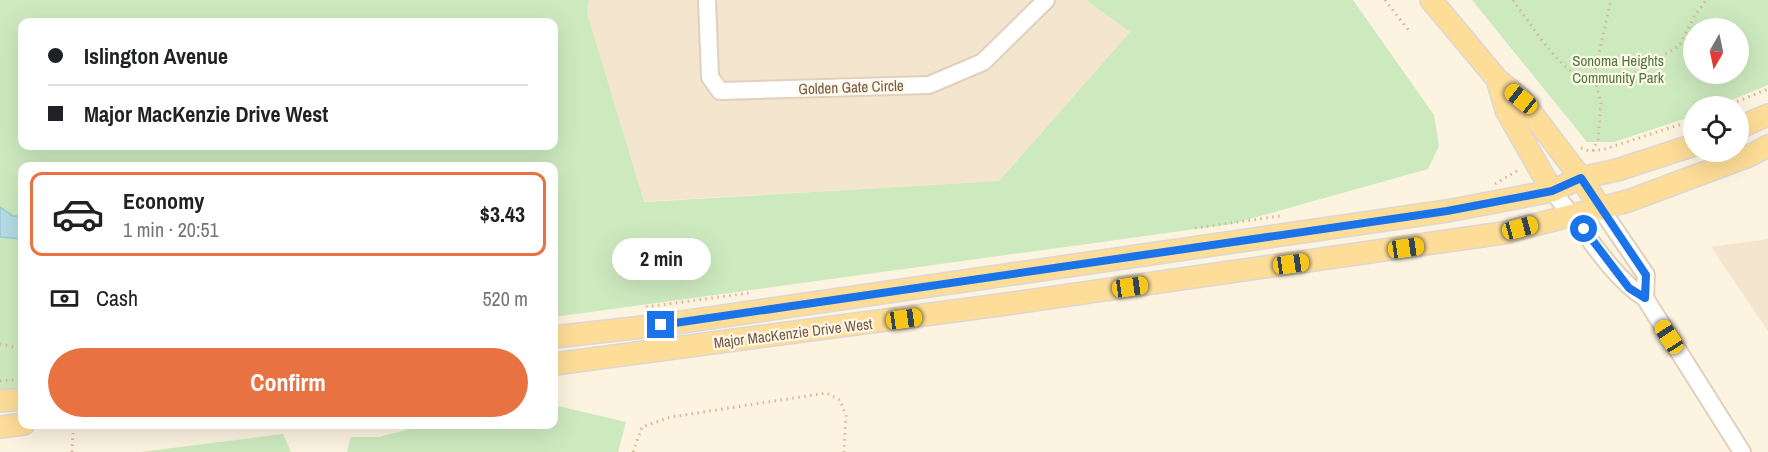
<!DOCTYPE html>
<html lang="en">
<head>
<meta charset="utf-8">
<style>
  :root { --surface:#fff; --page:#f6f6f6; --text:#202124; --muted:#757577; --line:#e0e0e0; --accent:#e97242 }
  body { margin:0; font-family:"Archivo Narrow",sans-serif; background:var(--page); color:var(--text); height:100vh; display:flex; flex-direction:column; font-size:22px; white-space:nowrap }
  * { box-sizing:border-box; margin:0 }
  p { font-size:20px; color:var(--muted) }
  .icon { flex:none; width:33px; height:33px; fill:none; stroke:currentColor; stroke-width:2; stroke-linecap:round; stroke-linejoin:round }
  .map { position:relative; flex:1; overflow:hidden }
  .details { position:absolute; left:18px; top:162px; width:540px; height:267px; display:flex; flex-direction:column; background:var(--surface); border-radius:12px; box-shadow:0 6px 24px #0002 }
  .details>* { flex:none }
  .banner { position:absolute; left:18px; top:18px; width:540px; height:132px; border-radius:12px; box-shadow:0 6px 24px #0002; display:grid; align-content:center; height:132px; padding:0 30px; background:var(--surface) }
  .needle { width:39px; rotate:189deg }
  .controls { position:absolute; left:1683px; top:18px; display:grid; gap:12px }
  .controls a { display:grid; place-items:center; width:66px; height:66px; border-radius:50%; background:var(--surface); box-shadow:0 6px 24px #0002; font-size:30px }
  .end { position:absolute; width:27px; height:27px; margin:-14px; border:8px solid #1a73e8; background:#fff; box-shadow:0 0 0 3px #fff }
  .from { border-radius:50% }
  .bubble { position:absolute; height:42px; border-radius:21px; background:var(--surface); box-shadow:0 6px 24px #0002; font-size:20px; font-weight:800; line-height:42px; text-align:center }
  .car { position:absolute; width:18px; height:36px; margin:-18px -9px; border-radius:8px; box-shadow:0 0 4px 2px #0007; background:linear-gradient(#f5c518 24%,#345 0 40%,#f5c518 0 76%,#345 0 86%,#f5c518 0) }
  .banner b { display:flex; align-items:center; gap:21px; height:57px; font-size:22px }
  .banner b+b { border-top:2px solid var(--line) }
  .banner i { width:15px; height:15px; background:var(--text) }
  ul { padding:10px 0 0; list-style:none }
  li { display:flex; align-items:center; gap:18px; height:84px; margin:0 12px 9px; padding:0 18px; border:3px solid transparent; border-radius:12px }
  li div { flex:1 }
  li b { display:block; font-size:22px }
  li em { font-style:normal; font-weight:800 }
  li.selected { border-color:var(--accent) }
  li>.icon { width:54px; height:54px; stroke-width:1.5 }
  .pay { display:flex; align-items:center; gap:15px; height:66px; padding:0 30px; font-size:22px }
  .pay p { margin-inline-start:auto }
  .button { display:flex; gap:12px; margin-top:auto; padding:12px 30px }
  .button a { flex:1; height:69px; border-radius:36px; background:var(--accent); color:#fff; font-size:24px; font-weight:800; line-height:69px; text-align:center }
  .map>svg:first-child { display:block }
  .residential { fill:#f4e5ce }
  .green { fill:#cdeabf; fill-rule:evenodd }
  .water { fill:#b5dce6; stroke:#9bcad8; stroke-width:1.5 }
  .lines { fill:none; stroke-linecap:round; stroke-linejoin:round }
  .minor-casing { stroke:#e1d0bc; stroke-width:20 }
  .major-casing { stroke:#ddd7d3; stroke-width:24 }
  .path { stroke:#d7b69b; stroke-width:3; stroke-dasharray:1.5 4.5; stroke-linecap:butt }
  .minor { stroke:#fff; stroke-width:16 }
  .major { stroke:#fddd97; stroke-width:21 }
  .route { stroke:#1a73e8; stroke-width:8 }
  .labels { text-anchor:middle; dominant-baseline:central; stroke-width:4.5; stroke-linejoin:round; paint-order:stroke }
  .park-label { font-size:15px; fill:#4c793f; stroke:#fff7e7 }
  .street-label { font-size:15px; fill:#735a47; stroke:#fff7e7 }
</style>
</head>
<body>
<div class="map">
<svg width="1768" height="452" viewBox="0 0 1768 452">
  <rect width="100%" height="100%" fill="#fcf3e0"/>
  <path class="residential" d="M581,0h505l44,32 -131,149 -382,22z
    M1768,239v92l-57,-84z"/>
  <path class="green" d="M0,0h589l-2,13 57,189 355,-21 131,-149 -44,-32h267l81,115 5,31 -11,23 -196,55 -678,93v-151h-532v223l-22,3zM22,22h532v124h-532z
    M1472,0h296v85l-51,21h-23l-1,10 -79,26h-27zM1694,28h44v46h-44z
    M554,405l72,17 -8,30h-271l4,-15h28l49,-13h126z
    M283,434l8,18h-150z"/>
  <path class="water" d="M0,207l13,9h9v23l-22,-2z"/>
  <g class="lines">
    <defs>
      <path id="minor" d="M707,0l3,77 10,14 209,-6 54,-23 63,-62
        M1552,191c30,34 56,83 93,107l97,154
        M1601,209l45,66 -1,23"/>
      <path id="major" d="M1431,0l66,79 24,20 60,79 20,31
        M1497,79l9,31 46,81
        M1738,128l30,-13
        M554,337l107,-12 786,-114 105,-20 29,-13 36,-8 77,-25
        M554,364l438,-58 511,-73 125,-32 121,-45 19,-10
        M0,401l22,-2
        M0,427l24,-3"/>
    </defs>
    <use href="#minor" class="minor-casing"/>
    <use href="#major" class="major-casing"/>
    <path class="path" d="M1385,0l25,32
      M1513,0c25,33 45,72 85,86l39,-14 43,-27 14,-28 12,-17
      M1726,106l42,-17
      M1581,148l8,3 16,-2 89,-29
      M1593,151l5,-12 3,-36 -7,-28 17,-75
      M1495,184l25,-15
      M1195,228l85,-12
      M646,307l103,-14
      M0,344l22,5
      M0,381l22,-2
      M72,452l1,-19
      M633,452l9,-25 29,-10 155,-24 14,7 6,16 -2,36"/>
    <use href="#minor" class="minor"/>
    <use href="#major" class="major"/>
  </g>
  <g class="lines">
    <path class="route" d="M661,325l786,-114 105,-20 29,-13 65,97 -1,23 -16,-10 -45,-59"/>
  </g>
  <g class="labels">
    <g class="park-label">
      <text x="1618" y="60">Sonoma Heights<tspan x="1618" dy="17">Community Park</tspan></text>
    </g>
    <g class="street-label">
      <text transform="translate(851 87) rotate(-2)">Golden Gate Circle</text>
      <text transform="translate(793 333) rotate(-7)">Major MacKenzie Drive West</text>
    </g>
  </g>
</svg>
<div class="controls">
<a><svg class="needle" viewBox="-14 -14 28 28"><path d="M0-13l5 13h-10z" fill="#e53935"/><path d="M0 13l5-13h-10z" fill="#757577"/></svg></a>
<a><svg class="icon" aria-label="locate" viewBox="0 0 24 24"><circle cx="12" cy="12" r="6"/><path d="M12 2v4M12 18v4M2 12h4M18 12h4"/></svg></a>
</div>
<i class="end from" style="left:1584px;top:229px"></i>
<i class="end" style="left:661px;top:325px"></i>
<div class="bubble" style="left:612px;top:238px;width:99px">2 min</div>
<i class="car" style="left:1521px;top:99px;rotate:309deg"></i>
<i class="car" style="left:1520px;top:228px;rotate:75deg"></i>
<i class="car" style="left:1406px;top:248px;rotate:82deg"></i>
<i class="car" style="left:1291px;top:264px;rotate:82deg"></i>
<i class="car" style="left:1130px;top:287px;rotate:82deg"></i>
<i class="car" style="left:904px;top:319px;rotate:82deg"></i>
<i class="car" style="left:1669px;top:337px;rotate:327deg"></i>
<div class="banner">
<b><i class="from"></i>Islington Avenue</b>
<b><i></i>Major MacKenzie Drive West</b>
</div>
<section class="details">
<ul>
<li class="selected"><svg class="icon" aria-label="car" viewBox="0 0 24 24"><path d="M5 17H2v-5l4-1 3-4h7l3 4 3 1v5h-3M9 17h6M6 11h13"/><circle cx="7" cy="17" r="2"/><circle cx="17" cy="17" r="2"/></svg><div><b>Economy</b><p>1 min · 20:51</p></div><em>$3.43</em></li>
</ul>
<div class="pay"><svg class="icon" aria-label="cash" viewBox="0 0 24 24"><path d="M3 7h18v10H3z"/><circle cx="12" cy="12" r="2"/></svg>Cash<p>520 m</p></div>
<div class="button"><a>Confirm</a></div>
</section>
</div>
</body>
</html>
